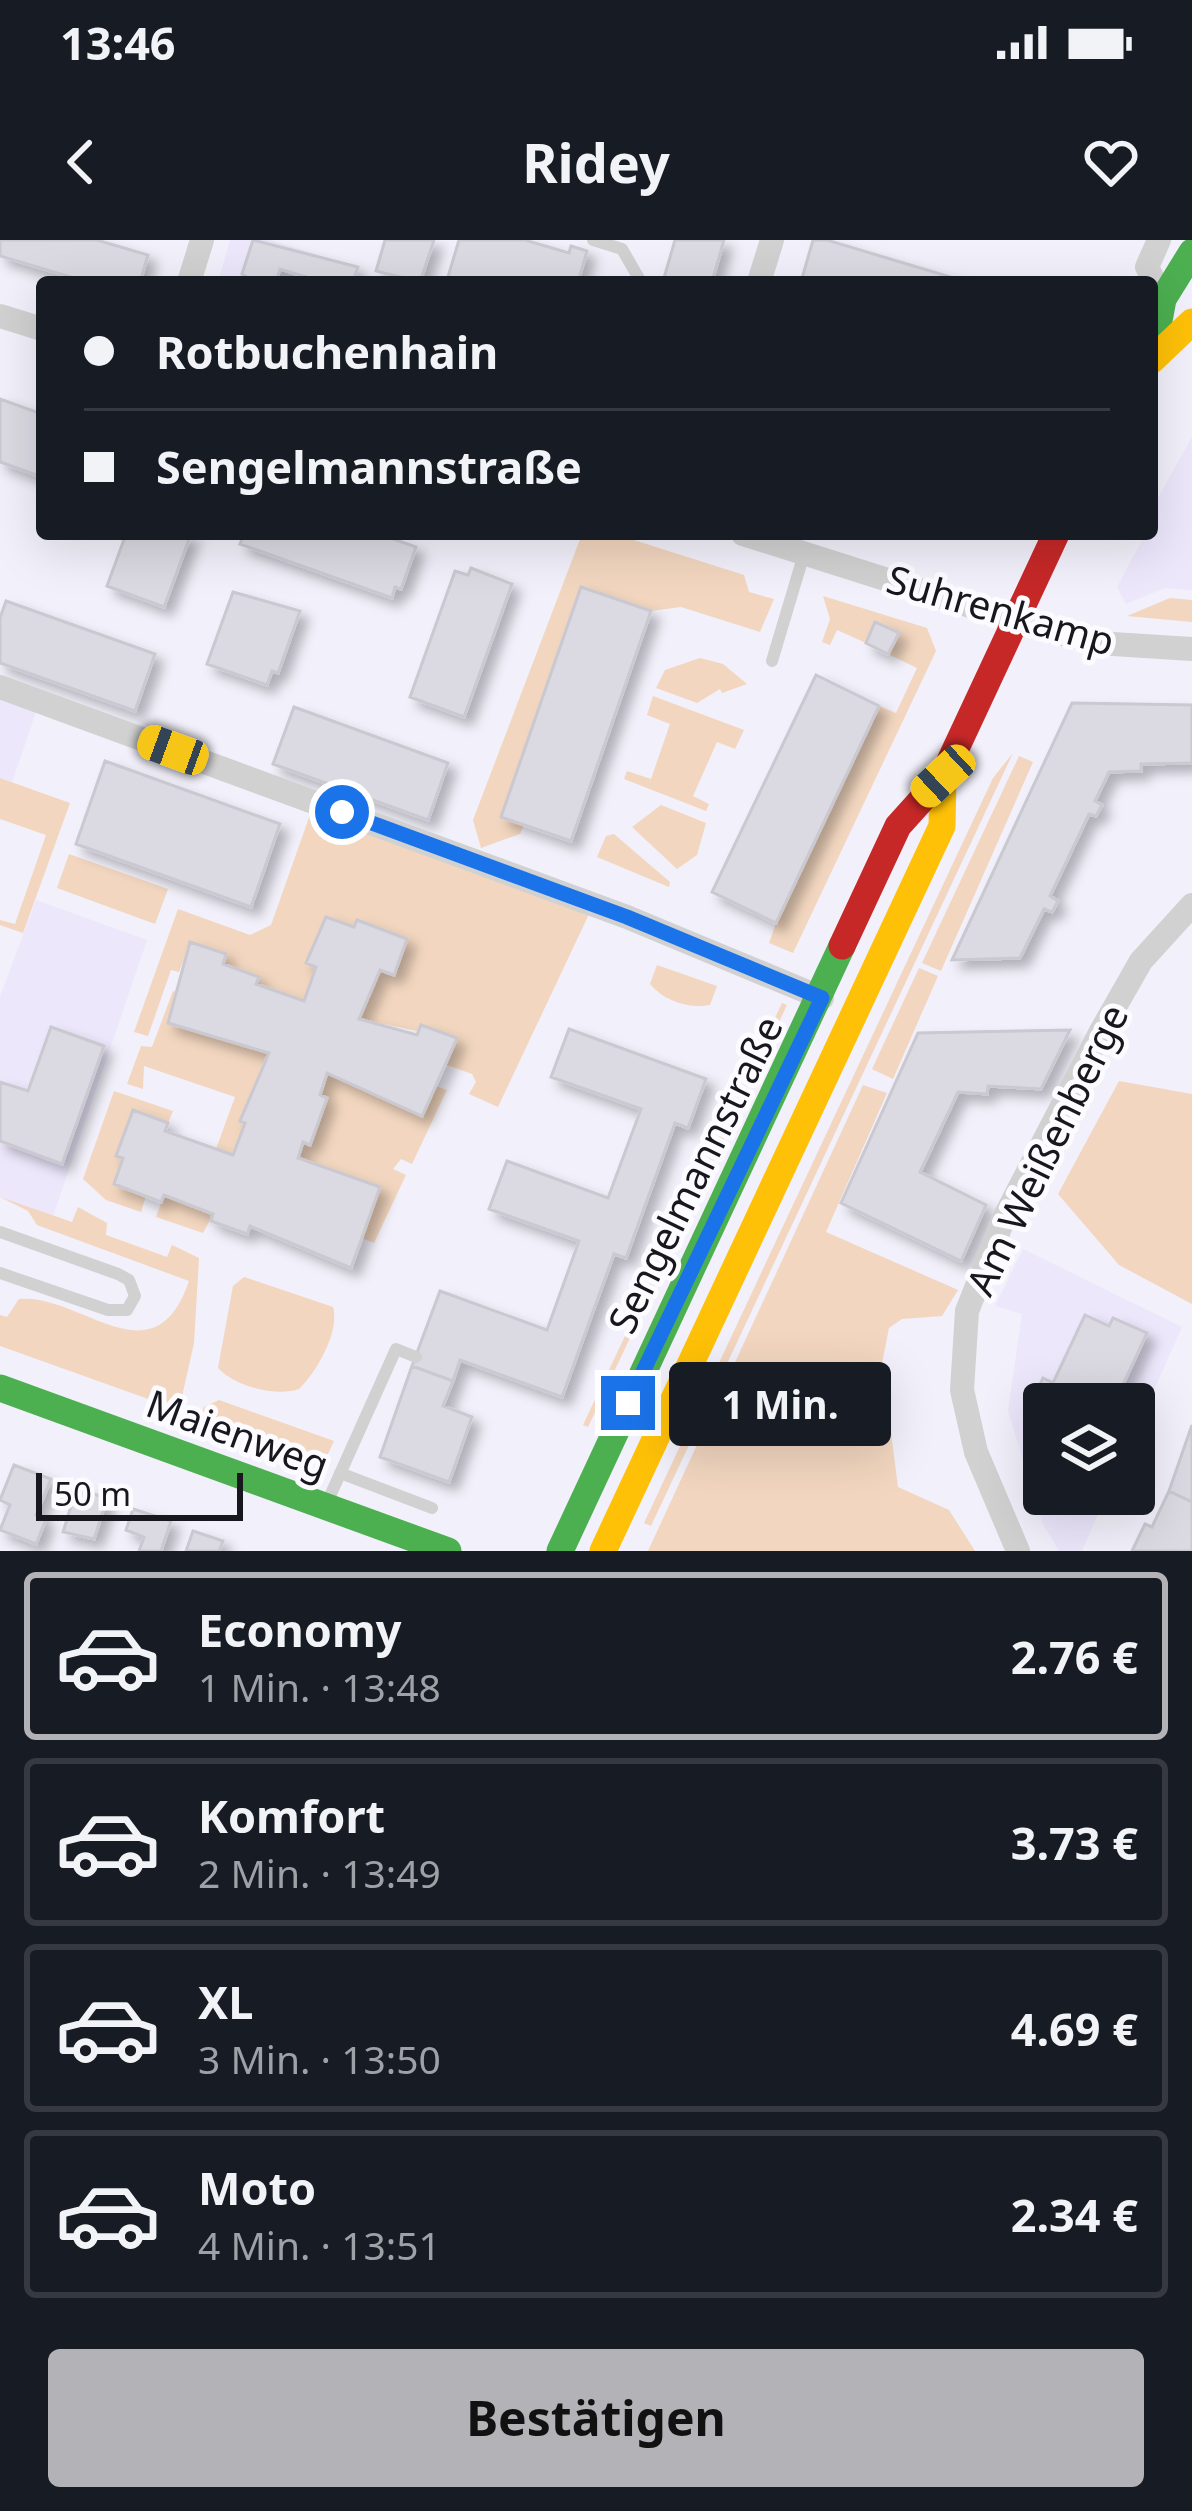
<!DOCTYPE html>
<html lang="de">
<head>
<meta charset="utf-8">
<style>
  :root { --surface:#171b24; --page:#242831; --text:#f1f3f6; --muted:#9ea1a6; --line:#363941; --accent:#b2b2b7 }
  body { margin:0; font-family:"Noto Sans",sans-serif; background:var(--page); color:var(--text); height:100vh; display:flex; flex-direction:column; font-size:45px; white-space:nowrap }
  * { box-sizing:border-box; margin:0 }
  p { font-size:39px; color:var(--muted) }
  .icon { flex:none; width:66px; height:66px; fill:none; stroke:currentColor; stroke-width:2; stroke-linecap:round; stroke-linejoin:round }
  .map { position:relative; height:1311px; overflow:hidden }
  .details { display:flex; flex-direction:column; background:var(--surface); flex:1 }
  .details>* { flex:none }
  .banner { position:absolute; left:36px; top:36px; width:1122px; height:264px; border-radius:12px; box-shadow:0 12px 48px #0002; display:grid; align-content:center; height:264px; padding:0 48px; background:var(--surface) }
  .tools { position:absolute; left:1023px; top:1143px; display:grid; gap:24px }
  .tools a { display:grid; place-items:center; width:132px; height:132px; border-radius:12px; background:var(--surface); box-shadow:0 12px 48px #0002; font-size:60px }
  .scale { position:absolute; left:36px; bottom:30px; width:207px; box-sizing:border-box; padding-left:12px; border:6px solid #18171d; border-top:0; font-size:33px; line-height:42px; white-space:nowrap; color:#18171d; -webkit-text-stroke:9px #fcfbff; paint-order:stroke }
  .end { position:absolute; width:54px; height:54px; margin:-27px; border:15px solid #1a73e8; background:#fff; box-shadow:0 0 0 6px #fff }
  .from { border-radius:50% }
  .bubble { position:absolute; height:84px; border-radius:12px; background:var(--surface); box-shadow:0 12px 48px #0002; font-size:39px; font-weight:700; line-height:84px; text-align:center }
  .car { position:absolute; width:36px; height:72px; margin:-36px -18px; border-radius:15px; box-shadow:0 0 9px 3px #0007; background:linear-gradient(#f5c518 24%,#345 0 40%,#f5c518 0 76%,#345 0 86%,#f5c518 0) }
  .banner b { display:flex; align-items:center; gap:42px; height:114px; font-size:45px }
  .banner b+b { border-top:3px solid var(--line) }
  .banner i { width:30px; height:30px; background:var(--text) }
  ul { padding:21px 0 0; list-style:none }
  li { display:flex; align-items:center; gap:36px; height:168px; margin:0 24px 18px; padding:0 24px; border:6px solid var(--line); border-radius:12px }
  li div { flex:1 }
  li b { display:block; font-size:45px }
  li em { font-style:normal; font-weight:700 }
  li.on { border-color:var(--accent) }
  li>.icon { width:108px; height:108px; stroke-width:1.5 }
  .cta { display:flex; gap:24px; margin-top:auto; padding:24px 48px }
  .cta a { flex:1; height:138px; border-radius:12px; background:var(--accent); color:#111; font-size:48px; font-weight:700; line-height:138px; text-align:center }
  .status { display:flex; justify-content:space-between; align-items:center; height:84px; padding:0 60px; background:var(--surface); direction:ltr }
  .status svg { height:33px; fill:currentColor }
  header { display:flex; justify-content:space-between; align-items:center; height:156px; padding:0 48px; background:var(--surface); font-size:54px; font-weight:700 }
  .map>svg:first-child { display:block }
  .built { fill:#ece7fb }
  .green { fill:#f2d6bf }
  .building { fill:#dbd9e1; stroke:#cac8d0; stroke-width:3; filter:url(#shadow) }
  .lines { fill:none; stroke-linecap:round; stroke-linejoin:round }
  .lane { stroke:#d1d1d2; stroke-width:12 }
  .street { stroke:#d1d1d2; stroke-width:24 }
  .fast { stroke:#4caf50; stroke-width:27 }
  .slow { stroke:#ffc107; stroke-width:27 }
  .jam { stroke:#c62828; stroke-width:27 }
  .route { stroke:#1a73e8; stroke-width:15 }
  .labels { text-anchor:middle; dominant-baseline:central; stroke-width:10; stroke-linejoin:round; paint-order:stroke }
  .street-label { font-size:39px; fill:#18171d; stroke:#fcfbff }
</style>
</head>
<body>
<div class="status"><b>13:46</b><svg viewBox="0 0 49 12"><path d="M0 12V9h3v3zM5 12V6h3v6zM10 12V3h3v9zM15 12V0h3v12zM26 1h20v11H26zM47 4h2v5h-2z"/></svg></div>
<header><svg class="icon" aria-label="back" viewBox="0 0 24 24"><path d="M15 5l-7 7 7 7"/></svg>Ridey<svg class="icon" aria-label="heart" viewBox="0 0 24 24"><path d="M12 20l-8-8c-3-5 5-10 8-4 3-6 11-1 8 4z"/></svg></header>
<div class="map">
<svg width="1192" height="1311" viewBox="0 0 1192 1311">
  <defs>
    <filter id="shadow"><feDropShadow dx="8" dy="8" stdDeviation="6" flood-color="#0004"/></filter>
  </defs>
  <rect width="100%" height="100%" fill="#f2f0fa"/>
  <path class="built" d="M230,0h39l89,27 -5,15h-135z
    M1192,197v153l-27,-2 -39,16 -9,-17 28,-53h7l3,-31z
    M0,456l37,13 -25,73 -12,-4z
    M36,660l111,40 -94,276 -53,-19v-200z
    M1023,1009l159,78 -48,107v-30h-90v90h63l-25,57h-23l-17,-29 -34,-111 14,-97 -27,-8z"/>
  <path class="green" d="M582,294h33l129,41 5,17 25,7 -14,33 -79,-25 -30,4 -70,-23 -80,228 23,9 -4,9 -39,14 -8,-28z
    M823,356l104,32 9,23 -143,302 -24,-10 7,-20 103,-217 17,7 21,-45 -29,-14 10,-21 -22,-11 -10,21 -29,-13 -7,15 -8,-3 8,-23z
    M1170,358l22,2v22l-65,-6z
    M700,418l23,6 24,20 -25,9 -2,-4 -23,14 -41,-15 9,-18z
    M653,456l91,34 -9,19 -18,-7 -24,54 16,8 -3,7 -82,-32 3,-8 24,8 19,-55 -23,-9z
    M1013,513l-362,773 -7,-3 349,-745z
    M1019,516l14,6 -92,209 -19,-8z
    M0,538l70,25 -47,130 -23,-8v-5l15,4 31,-89 -46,-16z
    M661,565l45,18 -9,32 -20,14 -45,-42z
    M311,572l279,100 -92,195 -29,-13 7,-12 -4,-8 -25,-9 9,-26 -97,-20 21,-49 14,4 -37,-53 -3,6 -28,-9 -20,44 10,5 -12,34 -48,-17 2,-6 -35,-14 2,-10 -35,-12 -11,30 -8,-2 -23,66 -14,-4 44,-123 72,26 21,-10z
    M614,594l56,48 -1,5 -72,-30 9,-21z
    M69,614l99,35 -13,35 -98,-36z
    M657,725l60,21 -7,19c-21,4 -46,-4 -60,-21z
    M919,728l19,8 -45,103 -21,-10z
    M173,751l6,2 -10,30 100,30 -29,67 5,3 -12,32 -17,-6 19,-52 -91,-31 -1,23 -16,-5 14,-38 11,1z
    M782,763l5,2 -199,422 -5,-2z
    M327,833l95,42 11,-30 14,5 -35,74 -11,-5 -8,10 13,6 -32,68 -12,-5 18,-51 -82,-29 5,-16 8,2 16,-46 -7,-3z
    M1119,841l73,13v210l-73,-39 -61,-71z
    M863,845l24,8 -61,139 132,58 -16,26 -40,3 -13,9 -7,35 16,124 51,23 26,41h-327z
    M114,851l59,20 -5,12 -35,-13 -17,45 7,3 -9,26 32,12 -5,16 -35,-12 -23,-21z
    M164,955l49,19 -10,19 -47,-16z
    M0,957l72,25 6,-15 29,16 -1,12 61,22 5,-12 27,13 -5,85 -15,67 -179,-64v-31l7,2 12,-18c62,-6 135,85 170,-18l-152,-56 -9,-14z
    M244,1037l89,30c7,24 -16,65 -34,82 -23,8 -65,-3 -81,-21l15,-82z
    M219,1160l115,41 -10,21 -125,-44 5,-11z"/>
  <path class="building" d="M0,0h97l51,15 -8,27h-53l-87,-26z
    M253,0l105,27 -5,15h-30l-43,-13 -4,13h-23l-11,-8z
    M385,0h49l-14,42 -44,-11z
    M459,0h66l44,13 2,-7 16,5 -9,31h-126l-5,-2z
    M675,0h49l-12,42 -48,-4z
    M813,0h14l140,42h-166z
    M0,159l42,15v63l-42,-15z
    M126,294h65l-27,73 -57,-21z
    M244,294h135l37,13 -15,42 -6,-2 -3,11 -152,-54z
    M471,328l41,16 -48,133 -54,-20 45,-126 13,4z
    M581,347l70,24 -80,230 -70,-24z
    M233,352l67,19 -22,62 -6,-2 -5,14 -60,-21z
    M6,361l149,53 -20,57 -135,-48v-45z
    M875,382l24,11 -11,21 -22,-11z
    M816,435l63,31 -103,217 -64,-31z
    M1072,463l120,2v58l-51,1v7l-32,1 -14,29 7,4 -6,11 -7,-2 -39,82 8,5 -6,11 -8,-3 -24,49 -68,2z
    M294,467l154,56 -20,57 -155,-56z
    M105,521l175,63 -29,83 -175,-63z
    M326,677l28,10 3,-7 50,19 -13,36 -14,-5 -21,49 58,16 4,-10 36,13 -35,78 -95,-43 -7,22 7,3 -17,47 -7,-3 -5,16 82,29 -29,81 -101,-42 -3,8 -36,-13 2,-7 -49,-19 -3,7 -47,-18 9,-26 -7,-2 17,-46 35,13 -3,8 68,24 12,-32 -5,-2 29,-68 -101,-30 22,-81 36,12 -3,10 36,13 -3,7 48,17 12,-34 -10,-4z
    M51,787l53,19 -42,118 -62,-23v-59l28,9z
    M569,789l137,50 -18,49 -13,-5 -49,135 -12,-4 -52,143 -102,-37 -7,21 -41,-15 28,-75 107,39 32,-89 -90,-32 18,-48 101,37 33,-89 -90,-32z
    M1070,790l-29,59 -53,-3 -1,8 -29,-2 -38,80 66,33 -25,56 -120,-58 77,-170z
    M1085,1075l24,11 4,-8 34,15 -33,71h-70v21l-19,-9 18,-38 10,5z
    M412,1126l41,15 -10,25 29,11 -23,65 -69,-25z
    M1192,1185v77l-23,-11z
    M14,1225l37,14 -15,36 10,4 -10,25 -36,-14 10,-25 -10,-5z
    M77,1247l30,12 -13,40 -31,-7z
    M1169,1251l23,11v49h-60l13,-27 7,3z
    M133,1269l38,12 -10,30h-22l5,-14 -18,-7z
    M193,1291l30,10 -4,10h-33z"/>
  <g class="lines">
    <path class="lane" d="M593,0l29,9 19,33
      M772,421l32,-107
      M0,992l118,42 11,6 6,16 -8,14h-19l-108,-37
      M340,1233l92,35
      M326,1265l70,-156 20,8"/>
    <path class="street" d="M1159,0l-12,27 16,32
      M189,42l13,-42
      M759,42l13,-42
      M0,76l42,13
      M743,294l309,98 61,12 79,5
      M0,447l627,230 195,81
      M1018,1311l-42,-99 -14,-62 5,-79 37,-93 96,-185 41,-72 51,-56"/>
    <path class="fast" d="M1163,59l29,-47
      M1152,119l11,-60
      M0,1148l448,163
      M560,1311l282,-605"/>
    <path class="slow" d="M1152,120l40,-38
      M603,1311l339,-725 1,-50"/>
    <path class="jam" d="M842,706l56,-120 45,-50 113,-242"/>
  </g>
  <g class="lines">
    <path class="route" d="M342,572l285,105 195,81 -194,405"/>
  </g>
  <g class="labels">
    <g class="street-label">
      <text transform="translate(1001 369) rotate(16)">Suhrenkamp</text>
      <text transform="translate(1046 909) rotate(-64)">Am Weißenberge</text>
      <text transform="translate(694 934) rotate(-64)">Sengelmannstraße</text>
      <text transform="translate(238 1193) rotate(20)">Maienweg</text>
    </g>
  </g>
</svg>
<div class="tools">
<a><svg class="icon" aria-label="layers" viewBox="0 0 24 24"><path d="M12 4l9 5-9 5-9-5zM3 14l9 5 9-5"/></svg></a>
</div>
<div class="scale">50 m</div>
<i class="end from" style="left:342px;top:572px"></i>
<i class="end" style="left:628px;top:1163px"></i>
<div class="bubble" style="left:669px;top:1122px;width:222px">1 Min.</div>
<i class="car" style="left:173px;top:510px;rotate:290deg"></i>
<i class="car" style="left:943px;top:536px;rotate:227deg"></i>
<div class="banner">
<b><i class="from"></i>Rotbuchenhain</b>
<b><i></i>Sengelmannstraße</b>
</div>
</div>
<section class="details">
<ul>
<li class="on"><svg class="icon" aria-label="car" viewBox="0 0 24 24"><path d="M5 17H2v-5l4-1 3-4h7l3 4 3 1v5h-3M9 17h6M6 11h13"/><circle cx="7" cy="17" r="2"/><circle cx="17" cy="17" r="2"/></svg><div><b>Economy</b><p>1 Min. · 13:48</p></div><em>2.76 €</em></li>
<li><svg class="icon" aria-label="car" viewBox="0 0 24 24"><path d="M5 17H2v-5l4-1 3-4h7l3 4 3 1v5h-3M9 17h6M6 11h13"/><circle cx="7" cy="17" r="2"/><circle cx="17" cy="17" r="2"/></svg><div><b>Komfort</b><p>2 Min. · 13:49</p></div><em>3.73 €</em></li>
<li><svg class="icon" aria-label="car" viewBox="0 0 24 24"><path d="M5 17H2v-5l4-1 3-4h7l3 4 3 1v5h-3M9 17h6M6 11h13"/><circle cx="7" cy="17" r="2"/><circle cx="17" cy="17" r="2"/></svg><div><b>XL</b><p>3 Min. · 13:50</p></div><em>4.69 €</em></li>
<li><svg class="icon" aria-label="car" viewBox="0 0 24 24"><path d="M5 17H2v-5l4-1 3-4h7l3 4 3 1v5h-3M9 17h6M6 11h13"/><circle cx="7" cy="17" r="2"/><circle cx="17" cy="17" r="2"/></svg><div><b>Moto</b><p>4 Min. · 13:51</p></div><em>2.34 €</em></li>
</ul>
<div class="cta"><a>Bestätigen</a></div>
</section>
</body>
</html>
